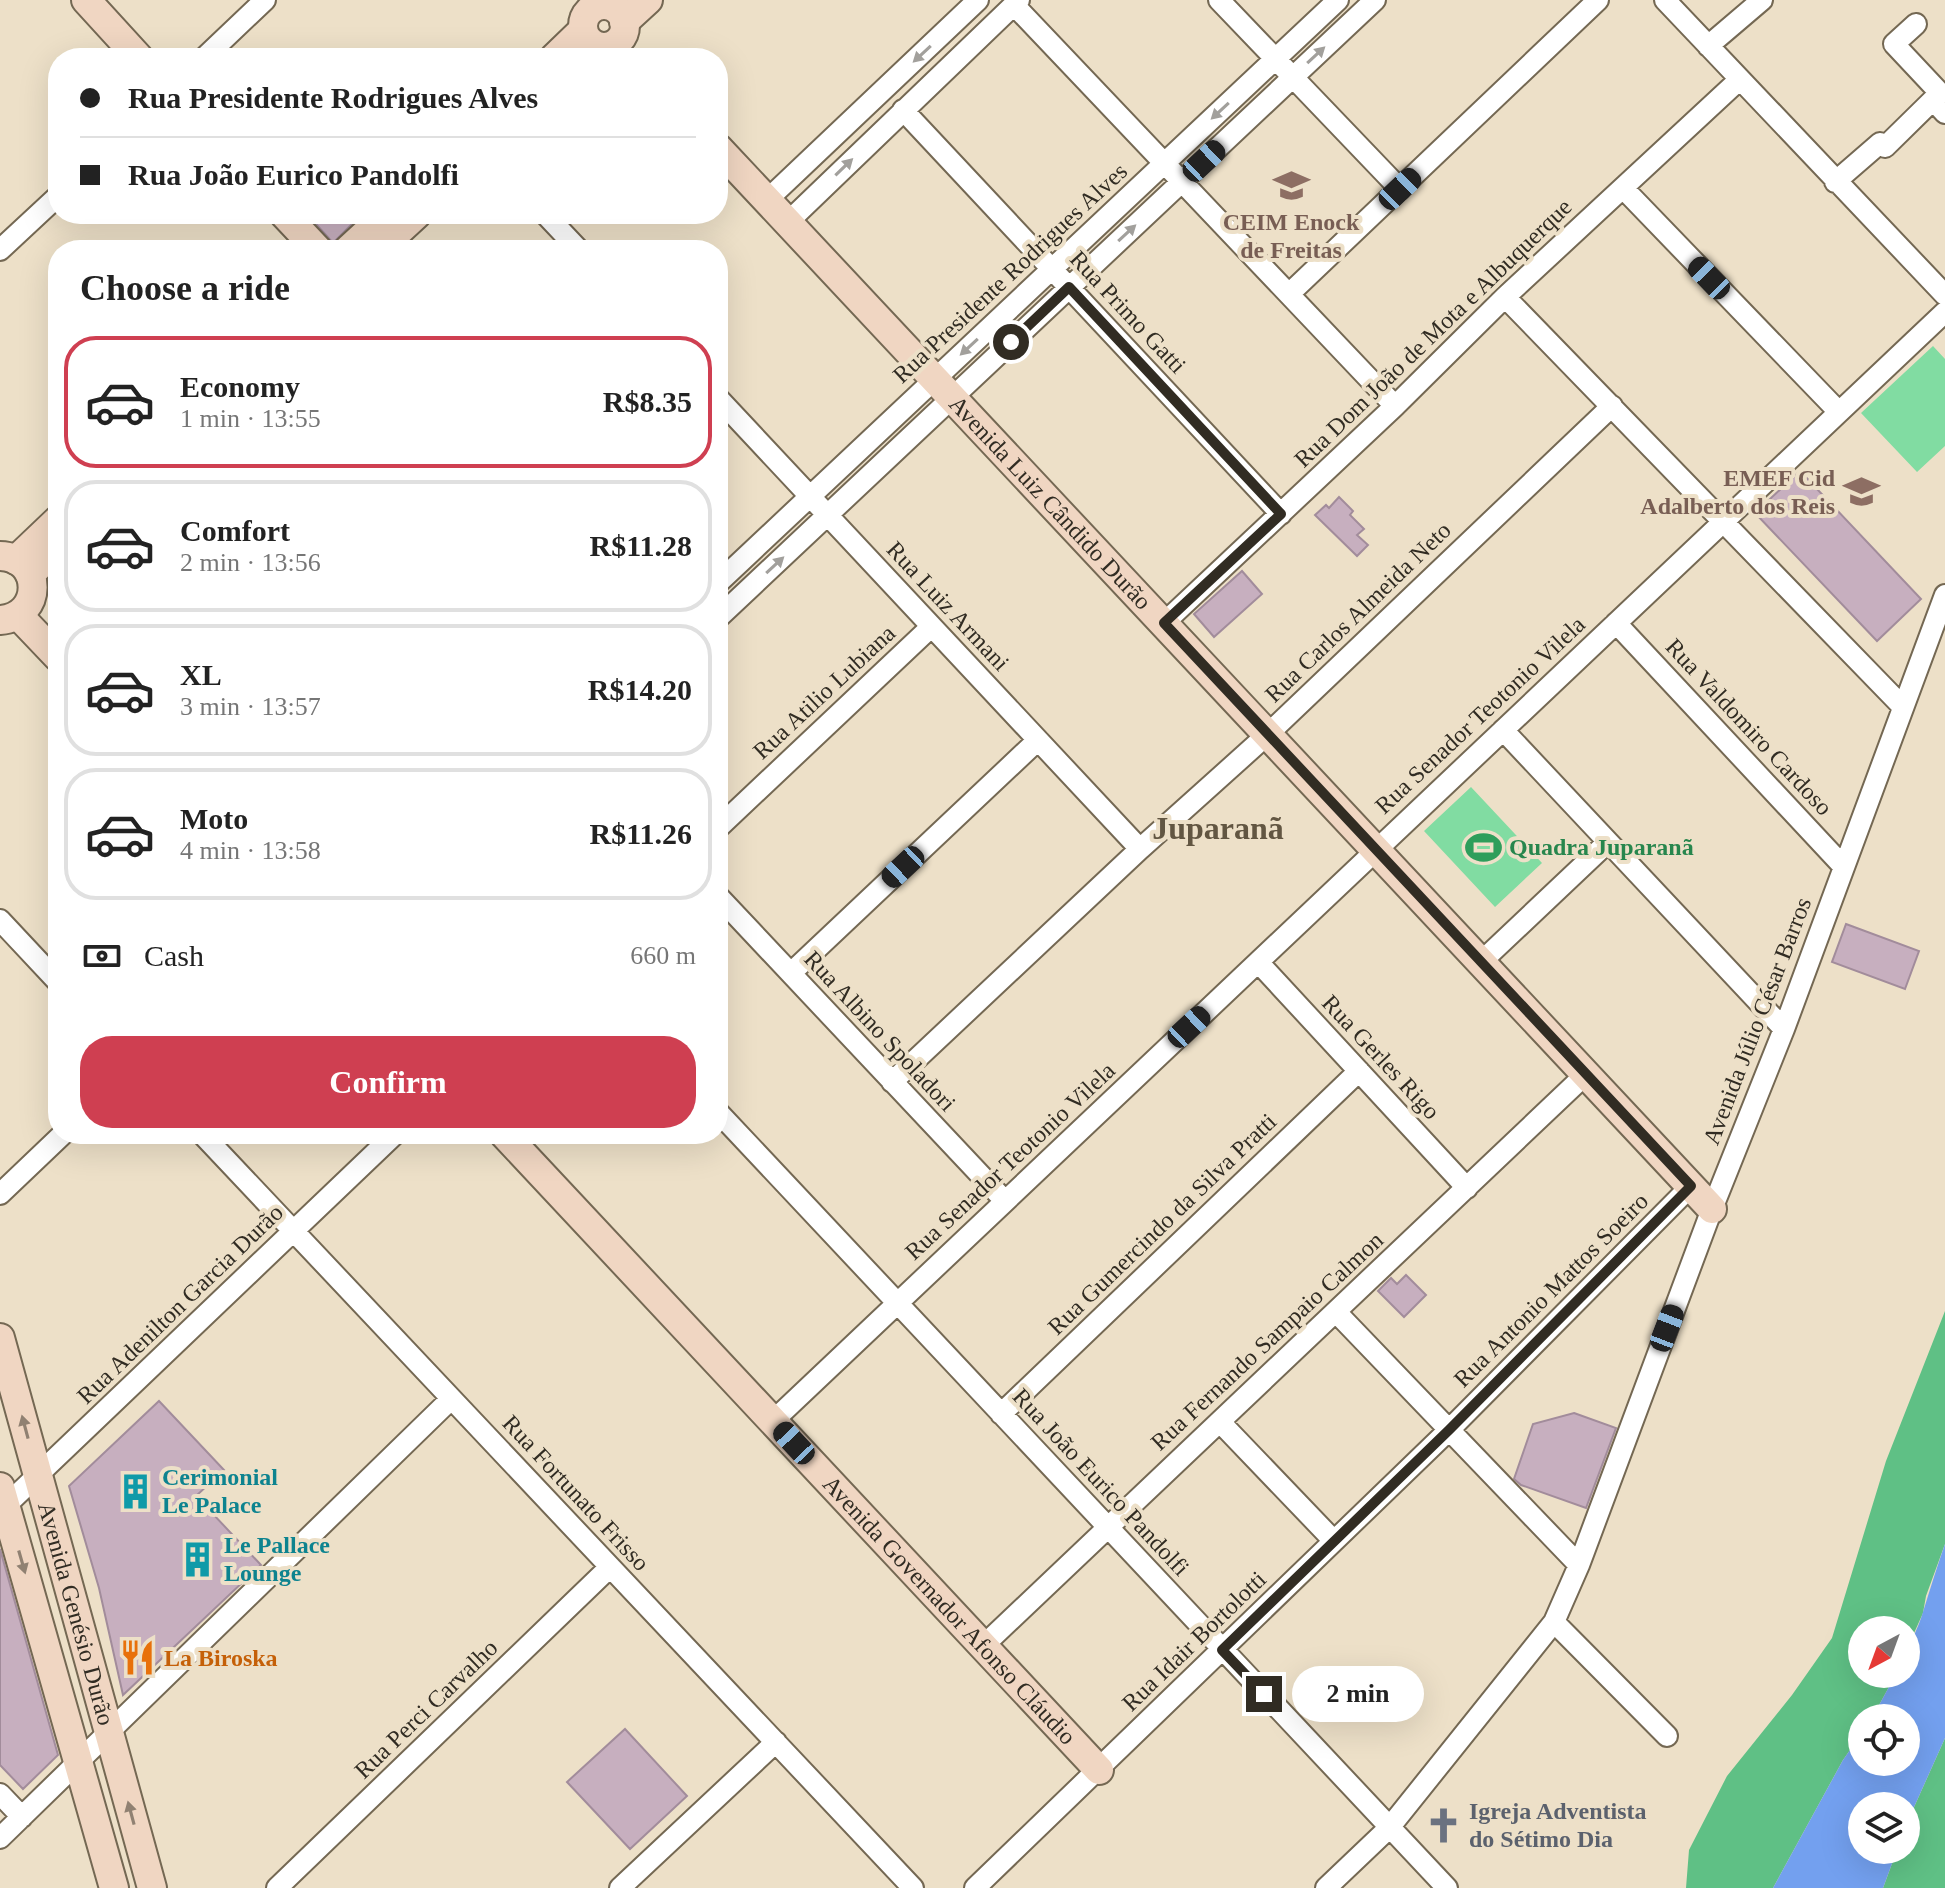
<!DOCTYPE html>
<html lang="en">
<head>
<meta charset="utf-8">
<style>
  :root { --surface:#fff; --page:#f6f6f6; --text:#222; --muted:#767676; --line:#e0e0e0; --accent:#cf3f51 }
  body { margin:0; font-family:"Times New Roman",serif; background:var(--page); color:var(--text); height:100vh; display:flex; flex-direction:column; font-size:30px; white-space:nowrap }
  * { box-sizing:border-box; margin:0 }
  p { font-size:26px; color:var(--muted) }
  .icon { flex:none; width:44px; height:44px; fill:none; stroke:currentColor; stroke-width:2; stroke-linecap:round; stroke-linejoin:round }
  .map { position:relative; flex:1; overflow:hidden }
  .details { position:absolute; left:48px; top:240px; width:680px; height:904px; display:flex; flex-direction:column; background:var(--surface); border-radius:32px; box-shadow:0 8px 32px #0002 }
  .details>* { flex:none }
  .banner { position:absolute; left:48px; top:48px; width:680px; height:176px; border-radius:32px; box-shadow:0 8px 32px #0002; display:grid; align-content:center; height:176px; padding:0 32px; background:var(--surface) }
  .needle { width:52px; rotate:221deg }
  .tools { position:absolute; left:1848px; top:1616px; display:grid; gap:16px }
  .tools a { display:grid; place-items:center; width:72px; height:72px; border-radius:50%; background:var(--surface); box-shadow:0 8px 32px #0002; font-size:40px }
  .end { position:absolute; width:36px; height:36px; margin:-18px; border:10px solid #312c23; background:#fff; box-shadow:0 0 0 4px #fff }
  .from { border-radius:50% }
  .bubble { position:absolute; height:56px; border-radius:28px; background:var(--surface); box-shadow:0 8px 32px #0002; font-size:26px; font-weight:800; line-height:56px; text-align:center }
  .car { position:absolute; width:24px; height:48px; margin:-24px -12px; border-radius:10px; box-shadow:0 0 6px 2px #0007; background:linear-gradient(#222 24%,#8ab4d8 0 40%,#222 0 76%,#8ab4d8 0 86%,#222 0) }
  .banner b { display:flex; align-items:center; gap:28px; height:76px; font-size:30px }
  .banner b+b { border-top:2px solid var(--line) }
  .banner i { width:20px; height:20px; background:var(--text) }
  ul { padding:0; list-style:none }
  li { display:flex; align-items:center; gap:24px; height:132px; margin:0 16px 12px; padding:0 16px; border:4px solid var(--line); border-radius:32px }
  li div { flex:1 }
  li b { display:block; font-size:30px }
  li em { font-style:normal; font-weight:800 }
  li.current { border-color:var(--accent) }
  li>.icon { width:72px; height:72px; stroke-width:1.5 }
  h2 { padding:0 32px; font-size:36px; line-height:96px }
  .pay { display:flex; align-items:center; gap:20px; height:88px; padding:0 32px; font-size:30px }
  .pay p { margin-inline-start:auto }
  .cta { display:flex; gap:16px; margin-top:auto; padding:16px 32px }
  .cta a { flex:1; height:92px; border-radius:32px; background:var(--accent); color:#fff; font-size:32px; font-weight:800; line-height:92px; text-align:center }
  .map>svg:first-child { display:block }
  .green { fill:#81dca2 }
  .forest { fill:#5fc085 }
  .water { fill:#73a0ef }
  .building { fill:#c7afbf; stroke:#a28c9b; stroke-width:2 }
  .lines { fill:none; stroke-linecap:round; stroke-linejoin:round }
  .street-casing { stroke:#746853; stroke-width:24 }
  .secondary-casing { stroke:#746853; stroke-width:32 }
  .street { stroke:#fff; stroke-width:20 }
  .secondary { stroke:#f0d6c2; stroke-width:28 }
  .oneway { fill:#a2a09c }
  .oneway2 { fill:#908172 }
  .route { stroke:#312c23; stroke-width:10 }
  .labels { text-anchor:middle; dominant-baseline:central; stroke-width:8; stroke-linejoin:round; paint-order:stroke }
  .education-label { font-size:24px; font-weight:bold; fill:#785e54; stroke:#ede0c8 }
  .street-label { font-size:24px; fill:#312c23; stroke:#ede0c8 }
  .leisure-label { font-size:24px; font-weight:bold; fill:#27864d; stroke:#ede0c8; text-anchor:start }
  .culture-label { font-size:24px; font-weight:bold; fill:#0d838f; stroke:#ede0c8; text-anchor:start }
  .food-label { font-size:24px; font-weight:bold; fill:#c56008; stroke:#ede0c8; text-anchor:start }
  .worship-label { font-size:24px; font-weight:bold; fill:#5b616d; stroke:#ede0c8; text-anchor:start }
  .district-label { font-size:32px; font-weight:bold; fill:#625642; stroke:#ede0c8 }
</style>
</head>
<body>
<div class="map">
<svg width="1945" height="1888" viewBox="0 0 1945 1888">
  <rect width="100%" height="100%" fill="#ede0c8"/>
  <path class="green" d="M1933,346l12,13v87l-28,26 -56,-59z
    M1471,787l71,76 -47,44 -71,-76z"/>
  <path class="forest" d="M1945,1311v233l-19,52 -3,17 -17,38v-21h-44v44h34l-24,44h-10v15l-19,27 -70,128h-87l3,-38 38,-74 65,-81 40,-57 54,-177z
    M1945,1738v150h-62l14,-38h9v-25z"/>
  <path class="water" d="M1945,1544v194l-39,87v-19h-44v44h35l-14,38h-110l70,-128 19,-27v29h44v-44h-34l24,-44h10c0,-32 9,-35 17,-62 7,-23 14,-45 22,-68z"/>
  <path class="building" d="M307,214h45l5,5 -24,24z
    M1800,471l121,128 -44,42 -122,-128z
    M1339,497l14,14 -3,4 14,14 -7,6 11,10 -11,11 -42,-41 11,-10 3,3z
    M1242,571l20,23 -48,43 -20,-23z
    M1846,924l73,27 -14,38 -73,-27z
    M1406,1275l20,20 -22,22 -26,-26 13,-13 6,6z
    M159,1401l65,69 -28,26 65,69 -138,130 -24,-107 -30,-102z
    M1574,1413l42,15 -30,80 -65,-23 -7,-6 19,-55z
    M0,1549l58,206 -35,34 -23,-24z
    M625,1729l62,67 -57,53 -63,-67z"/>
  <g class="lines">
    <defs>
      <path id="street" d="M1219,0l181,189
        M1665,0l280,295
        M1014,5l381,401
        M1916,24l-22,20 46,49 -7,7 12,13
        M1708,46l54,-46
        M204,58l61,-58
        M903,110l378,404
        M1835,182l45,-39 5,4 55,-54
        M1623,188l216,224
        M767,200l211,-200
        M545,214l34,36
        M788,222l231,-222
        M0,250l58,-54
        M1289,294l309,-294
        M1505,297l397,409
        M718,398l422,451
        M718,583l620,-583
        M718,618l657,-618
        M1164,623l231,-217 110,-109 234,-217
        M1616,623l227,243
        M1503,730l281,299
        M718,828l213,-201
        M718,896l287,305
        M0,920l58,62
        M1258,962l209,226
        M1481,962l127,-120
        M791,973l247,-233
        M892,1082l248,-233 128,-115 344,-328
        M718,1112l729,776
        M202,1134l711,754
        M0,1194l63,-60
        M1336,1312l243,253
        M1001,1414l358,-343
        M773,1421l1172,-1109
        M1220,1422l114,119
        M0,1511l395,-377
        M1554,1622l113,114
        M983,1646l603,-572
        M0,1794l22,23
        M0,1838l451,-439
        M277,1888l333,-321
        M620,1888l156,-146
        M975,1888l474,-458 242,-244
        M1326,1888l63,-60 165,-206 25,-57 133,-356 72,-180 161,-434"/>
      <g id="secondary">
        <path d="M86,0l53,58"/>
        <circle cx="604" cy="26" r="21"/>
        <path d="M624,22l24,-22"/>
        <path d="M554,58l29,-28"/>
        <path id="s1" d="M718,148l994,1061"/>
        <path d="M284,214l34,36"/>
        <path d="M348,250l39,-36"/>
        <path d="M378,250l39,-36"/>
        <path d="M0,556c43,1 44,61 0,64"/>
        <path d="M16,560l42,-40"/>
        <path d="M30,574l28,-26"/>
        <path d="M18,615l40,42"/>
        <path id="s2" d="M504,1134l595,636"/>
        <path id="s3" d="M0,1338l152,550"/>
        <path d="M0,1487l114,401"/>
      </g>
    </defs>
    <use href="#street" class="street-casing"/>
    <use href="#secondary" class="secondary-casing"/>
    <use href="#street" class="street"/>
    <use href="#secondary" class="secondary"/>
  </g>
  <defs><path id="oneway-solid" d="M-6-.8H1V-3.2L6.5 0L1 3.2V.8H-6Z" transform="scale(2)"/></defs>
  <g class="oneway">
    <use href="#oneway-solid" transform="translate(922 54) rotate(137)"/>
    <use href="#oneway-solid" transform="translate(1316 55) rotate(-43)"/>
    <use href="#oneway-solid" transform="translate(1220 111) rotate(137)"/>
    <use href="#oneway-solid" transform="translate(844 167) rotate(-44)"/>
    <use href="#oneway-solid" transform="translate(1127 233) rotate(-43)"/>
    <use href="#oneway-solid" transform="translate(969 347) rotate(137)"/>
    <use href="#oneway-solid" transform="translate(775 565) rotate(-43)"/>
  </g>
  <g class="oneway2">
    <use href="#oneway-solid" transform="translate(25 1427) rotate(-105)"/>
    <use href="#oneway-solid" transform="translate(22 1562) rotate(74)"/>
    <use href="#oneway-solid" transform="translate(131 1813) rotate(-105)"/>
  </g>
  <g class="lines">
    <path class="route" d="M1011,342l58,-55 212,227 -117,109 527,563 -242,244 -227,220 42,44"/>
  </g>
  <defs>
    <symbol id="school-bare" viewBox="-9 -9 18 18"><path d="M0-5L7-2L0 1L-7-2ZM-4 1L0 2.5L4 1V4Q0 6-4 4Z" fill="#8d6e63" stroke="#ede0c8" stroke-width="2.5" paint-order="stroke"/></symbol>
    <symbol id="stadium-bare" viewBox="-9 -9 18 18"><path d="M0-5a6.5 5 0 1 0 0 10a6.5 5 0 1 0 0-10ZM-3.5-1.8h7v3.6h-7Z" fill="#2e9e5b" stroke="#ede0c8" stroke-width="2.5" paint-order="stroke"/></symbol>
    <symbol id="building-bare" viewBox="-9 -9 18 18"><path d="M-4-6H4V6H1V3H-1V6H-4ZM-2.5-4.3h1.7v1.8h-1.7ZM.8-4.3h1.7v1.8H.8ZM-2.5-1h1.7V.8h-1.7ZM.8-1h1.7V.8H.8Z" fill="#0f9aa8" stroke="#ede0c8" stroke-width="2.5" paint-order="stroke"/></symbol>
    <symbol id="restaurant-bare" viewBox="-9 -9 18 18"><path d="M-5-6h1v4h1v-4h1v4h1v-4h1v5L-1.5 .5V6h-2V.5L-5-1ZM5-6V6H3V1.5H1.5Q1.5-4 5-6Z" fill="#e8710a" stroke="#ede0c8" stroke-width="2.5" paint-order="stroke"/></symbol>
    <symbol id="church-bare" viewBox="-9 -9 18 18"><path d="M-1.2-6h2.4v3.5h3.3v2.4h-3.3V6h-2.4V-.1h-3.3v-2.4h3.3Z" fill="#6b7280" stroke="#ede0c8" stroke-width="2.5" paint-order="stroke"/></symbol>
  </defs>
  <g fill-rule="evenodd">
    <use href="#school-bare" x="1266" y="160" width="51" height="51"/>
    <use href="#school-bare" x="1836" y="466" width="51" height="51"/>
    <use href="#stadium-bare" x="1458" y="822" width="51" height="51"/>
    <use href="#building-bare" x="110" y="1466" width="51" height="51"/>
    <use href="#building-bare" x="172" y="1534" width="51" height="51"/>
    <use href="#restaurant-bare" x="112" y="1632" width="51" height="51"/>
    <use href="#church-bare" x="1418" y="1800" width="51" height="51"/>
  </g>
  <g class="labels">
    <g class="education-label">
      <text x="1291" y="222">CEIM Enock<tspan x="1291" dy="28">de Freitas</tspan></text>
      <text x="1835" y="478" text-anchor="end">EMEF Cid<tspan x="1835" dy="28">Adalberto dos Reis</tspan></text>
    </g>
    <g class="street-label">
      <text transform="translate(1010 273) rotate(-43)">Rua Presidente Rodrigues Alves</text>
      <text transform="translate(1128 312) rotate(47)">Rua Primo Gatti</text>
      <text transform="translate(1433 333) rotate(-44)">Rua Dom João de Mota e Albuquerque</text>
      <text stroke="none"><textPath href="#s1" startOffset="486">Avenida Luiz Cândido Durão</textPath></text>
      <text transform="translate(948 606) rotate(47)">Rua Luiz Armani</text>
      <text transform="translate(1358 612) rotate(-44)">Rua Carlos Almeida Neto</text>
      <text transform="translate(824 692) rotate(-43)">Rua Atilio Lubiana</text>
      <text transform="translate(1480 715) rotate(-43)">Rua Senador Teotonio Vilela</text>
      <text transform="translate(1749 727) rotate(47)">Rua Valdomiro Cardoso</text>
      <text transform="translate(1757 1021) rotate(-69)">Avenida Júlio César Barros</text>
      <text transform="translate(880 1031) rotate(47)">Rua Albino Spoladori</text>
      <text transform="translate(1381 1057) rotate(47)">Rua Gerles Rigo</text>
      <text transform="translate(1010 1161) rotate(-43)">Rua Senador Teotonio Vilela</text>
      <text transform="translate(1162 1224) rotate(-44)">Rua Gumercindo da Silva Pratti</text>
      <text transform="translate(1551 1290) rotate(-45)">Rua Antonio Mattos Soeiro</text>
      <text transform="translate(180 1304) rotate(-44)">Rua Adenilton Garcia Durão</text>
      <text transform="translate(1267 1341) rotate(-43)">Rua Fernando Sampaio Calmon</text>
      <text transform="translate(1101 1482) rotate(47)">Rua João Eurico Pandolfi</text>
      <text transform="translate(576 1493) rotate(47)">Rua Fortunato Frisso</text>
      <text stroke="none"><textPath href="#s2" startOffset="652">Avenida Governador Afonso Cláudio</textPath></text>
      <text stroke="none"><textPath href="#s3" startOffset="286">Avenida Genésio Durão</textPath></text>
      <text transform="translate(1194 1641) rotate(-44)">Rua Idair Bortolotti</text>
      <text transform="translate(426 1709) rotate(-44)">Rua Perci Carvalho</text>
    </g>
    <g class="leisure-label">
      <text x="1509" y="847">Quadra Juparanã</text>
    </g>
    <g class="culture-label">
      <text x="162" y="1477">Cerimonial<tspan x="162" dy="28">Le Palace</tspan></text>
      <text x="224" y="1545">Le Pallace<tspan x="224" dy="28">Lounge</tspan></text>
    </g>
    <g class="food-label">
      <text x="164" y="1658">La Biroska</text>
    </g>
    <g class="worship-label">
      <text x="1469" y="1811">Igreja Adventista<tspan x="1469" dy="28">do Sétimo Dia</tspan></text>
    </g>
    <g class="district-label">
      <text x="1218" y="828">Juparanã</text>
    </g>
  </g>
</svg>
<div class="tools">
<a><svg class="needle" viewBox="-14 -14 28 28"><path d="M0-13l5 13h-10z" fill="#e53935"/><path d="M0 13l5-13h-10z" fill="#767676"/></svg></a>
<a><svg class="icon" aria-label="locate" viewBox="0 0 24 24"><circle cx="12" cy="12" r="6"/><path d="M12 2v4M12 18v4M2 12h4M18 12h4"/></svg></a>
<a><svg class="icon" aria-label="layers" viewBox="0 0 24 24"><path d="M12 4l9 5-9 5-9-5zM3 14l9 5 9-5"/></svg></a>
</div>
<i class="end from" style="left:1011px;top:342px"></i>
<i class="end" style="left:1264px;top:1694px"></i>
<div class="bubble" style="left:1292px;top:1666px;width:132px">2 min</div>
<i class="car" style="left:1204px;top:161px;rotate:47deg"></i>
<i class="car" style="left:1400px;top:189px;rotate:46deg"></i>
<i class="car" style="left:1709px;top:278px;rotate:316deg"></i>
<i class="car" style="left:903px;top:867px;rotate:227deg"></i>
<i class="car" style="left:1189px;top:1027px;rotate:47deg"></i>
<i class="car" style="left:1667px;top:1328px;rotate:21deg"></i>
<i class="car" style="left:794px;top:1443px;rotate:317deg"></i>
<div class="banner">
<b><i class="from"></i>Rua Presidente Rodrigues Alves</b>
<b><i></i>Rua João Eurico Pandolfi</b>
</div>
<section class="details">
<h2>Choose a ride</h2>
<ul>
<li class="current"><svg class="icon" aria-label="car" viewBox="0 0 24 24"><path d="M5 17H2v-5l4-1 3-4h7l3 4 3 1v5h-3M9 17h6M6 11h13"/><circle cx="7" cy="17" r="2"/><circle cx="17" cy="17" r="2"/></svg><div><b>Economy</b><p>1 min · 13:55</p></div><em>R$8.35</em></li>
<li><svg class="icon" aria-label="car" viewBox="0 0 24 24"><path d="M5 17H2v-5l4-1 3-4h7l3 4 3 1v5h-3M9 17h6M6 11h13"/><circle cx="7" cy="17" r="2"/><circle cx="17" cy="17" r="2"/></svg><div><b>Comfort</b><p>2 min · 13:56</p></div><em>R$11.28</em></li>
<li><svg class="icon" aria-label="car" viewBox="0 0 24 24"><path d="M5 17H2v-5l4-1 3-4h7l3 4 3 1v5h-3M9 17h6M6 11h13"/><circle cx="7" cy="17" r="2"/><circle cx="17" cy="17" r="2"/></svg><div><b>XL</b><p>3 min · 13:57</p></div><em>R$14.20</em></li>
<li><svg class="icon" aria-label="car" viewBox="0 0 24 24"><path d="M5 17H2v-5l4-1 3-4h7l3 4 3 1v5h-3M9 17h6M6 11h13"/><circle cx="7" cy="17" r="2"/><circle cx="17" cy="17" r="2"/></svg><div><b>Moto</b><p>4 min · 13:58</p></div><em>R$11.26</em></li>
</ul>
<div class="pay"><svg class="icon" aria-label="cash" viewBox="0 0 24 24"><path d="M3 7h18v10H3z"/><circle cx="12" cy="12" r="2"/></svg>Cash<p>660 m</p></div>
<div class="cta"><a>Confirm</a></div>
</section>
</div>
</body>
</html>
